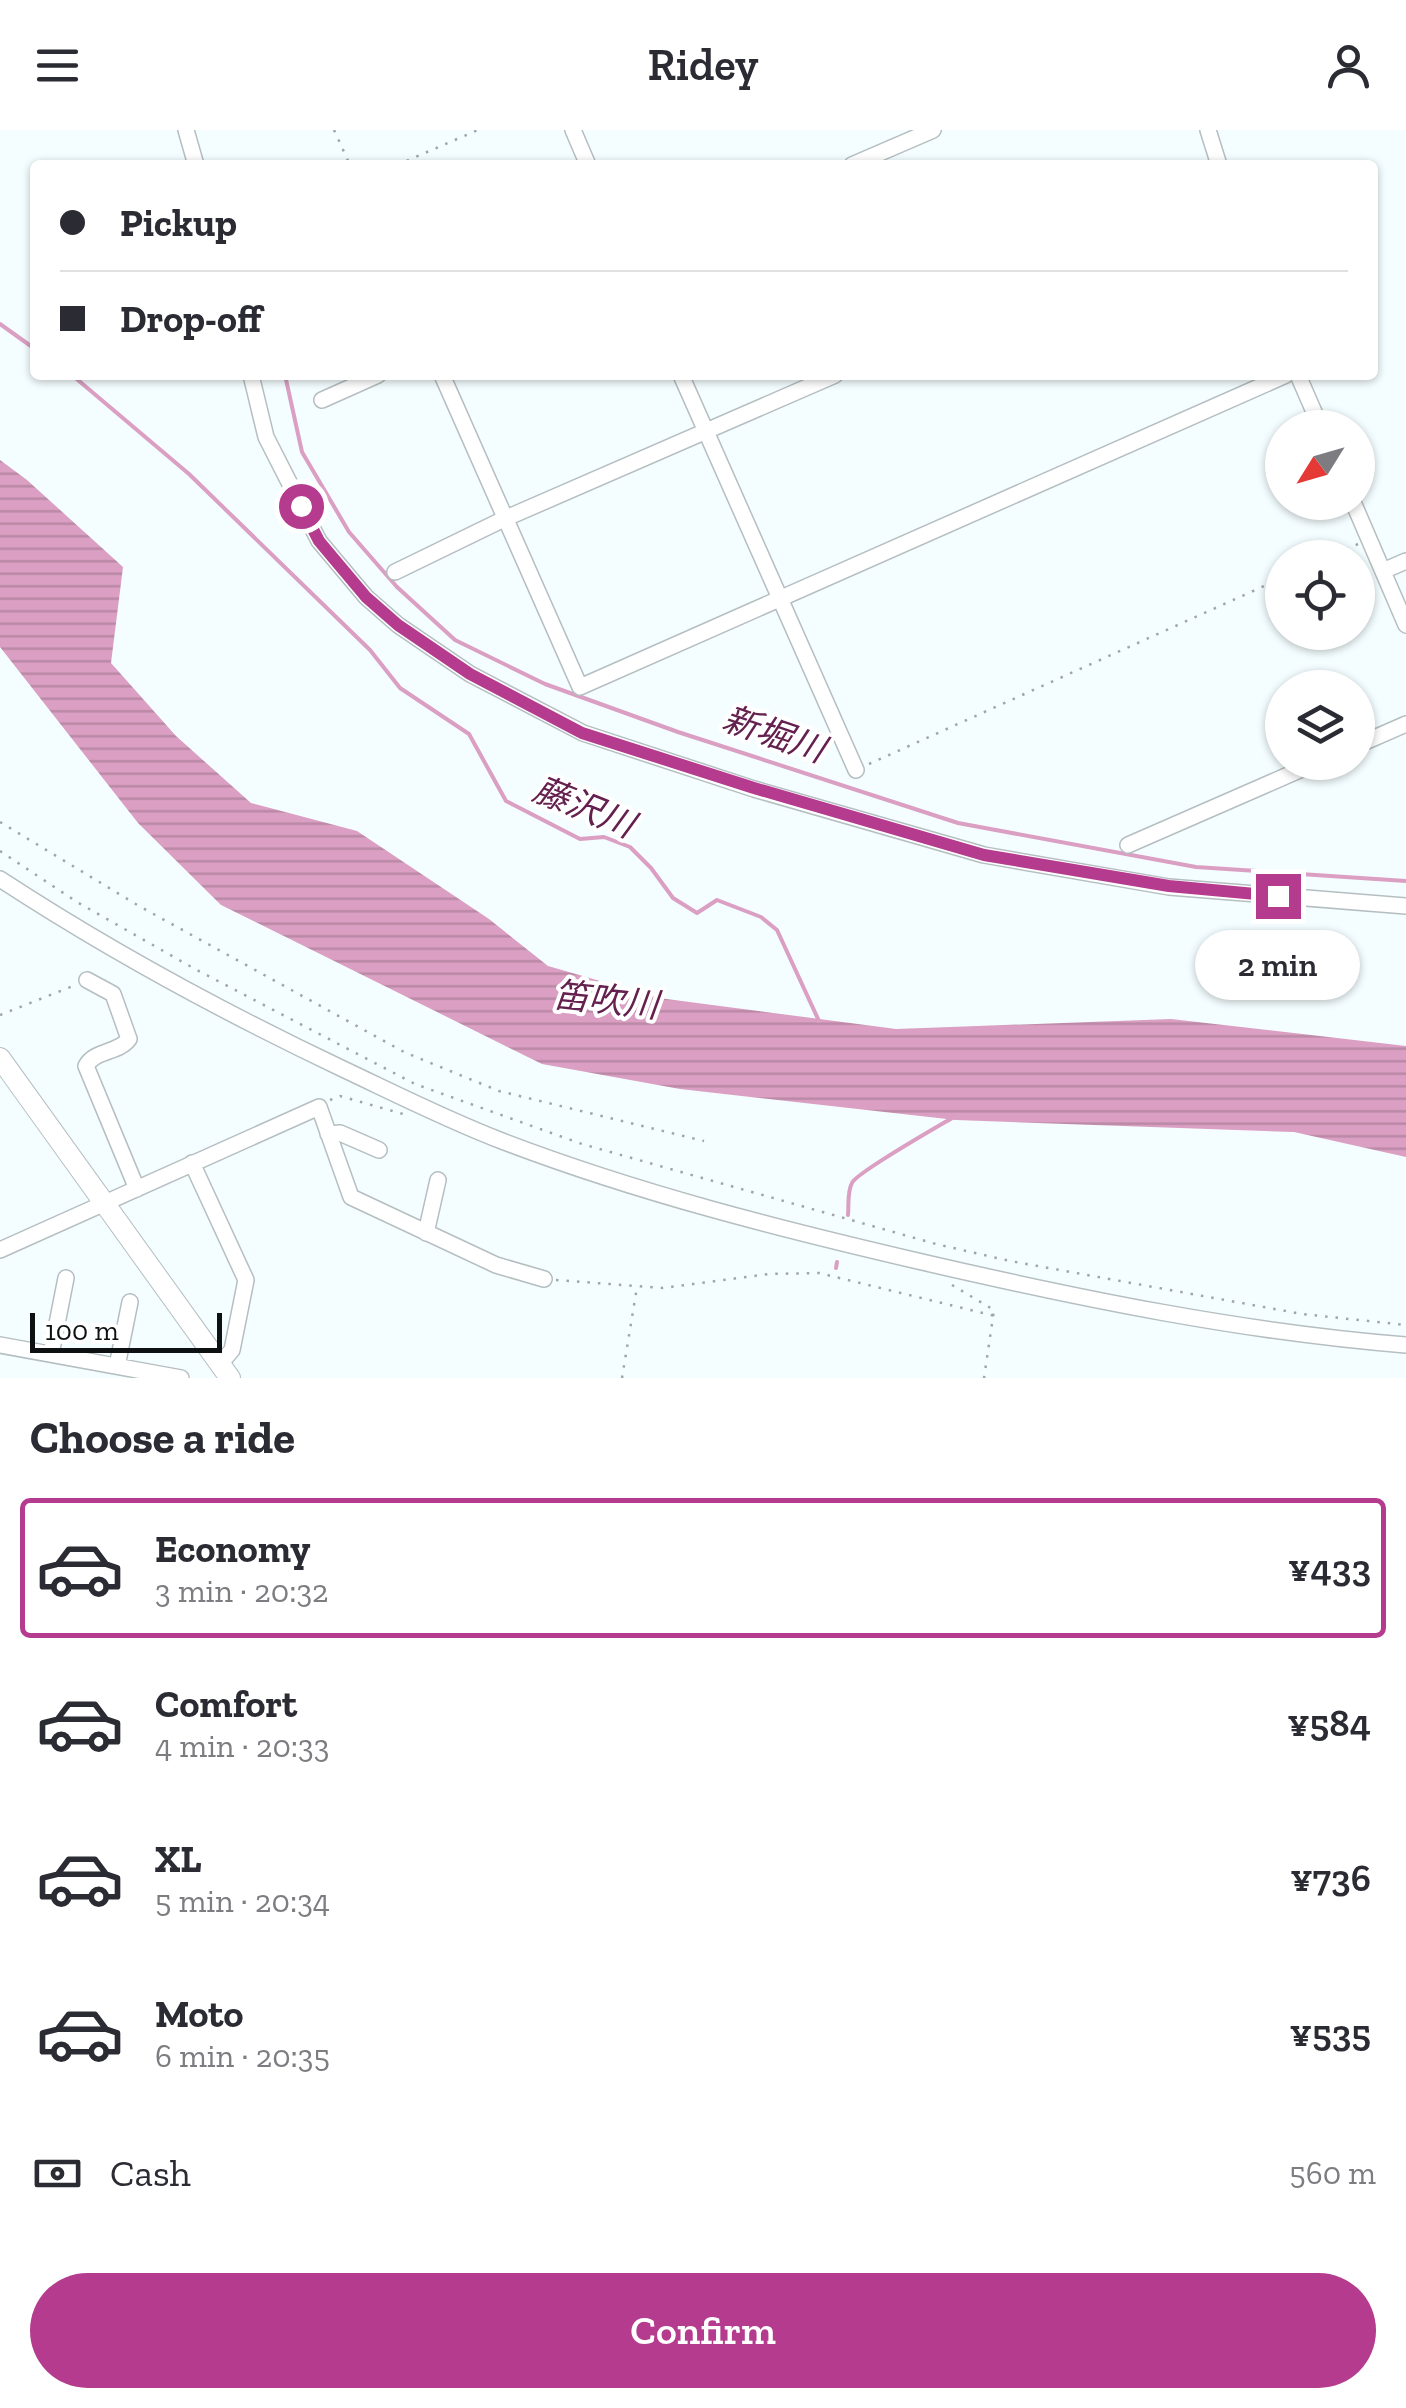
<!DOCTYPE html>
<html lang="en">
<head>
<meta charset="utf-8">
<style>
  :root { --surface:#fff; --page:#f7f7f7; --text:#2b2b33; --muted:#7c7c81; --line:#e1e1e2; --accent:#b53b8e }
  body { margin:0; font-family:"Zilla Slab","Noto Sans JP",serif; background:var(--page); color:var(--text); height:100vh; display:flex; flex-direction:column; font-size:38px; white-space:nowrap }
  * { box-sizing:border-box; margin:0 }
  p { font-size:32px; color:var(--muted) }
  .icon { flex:none; width:55px; height:55px; fill:none; stroke:currentColor; stroke-width:2; stroke-linecap:round; stroke-linejoin:round }
  .map { position:relative; height:1248px; overflow:hidden }
  .sheet { display:flex; flex-direction:column; background:var(--surface); flex:1 }
  .sheet>* { flex:none }
  .guide { position:absolute; left:30px; top:30px; width:1348px; height:220px; border-radius:10px; box-shadow:0 2px 8px #0004; display:grid; align-content:center; height:220px; padding:0 30px; background:var(--surface) }
  .needle { width:65px; rotate:233deg }
  .buttons { position:absolute; left:1265px; top:280px; display:grid; gap:20px }
  .buttons a { display:grid; place-items:center; width:110px; height:110px; border-radius:50%; background:var(--surface); box-shadow:0 2px 8px #0004; font-size:50px }
  .scale { position:absolute; left:30px; bottom:25px; width:192px; box-sizing:border-box; padding-left:10px; border:5px solid #0e1112; border-top:0; font-size:28px; line-height:35px; white-space:nowrap; color:#0e1112; -webkit-text-stroke:8px #fff; paint-order:stroke }
  .end { position:absolute; width:45px; height:45px; margin:-22px; border:12px solid #b53b8e; background:#fff; box-shadow:0 0 0 5px #fff }
  .from { border-radius:50% }
  .bubble { position:absolute; height:70px; border-radius:35px; background:var(--surface); box-shadow:0 2px 8px #0004; font-size:32px; font-weight:600; line-height:70px; text-align:center }
  .guide b { display:flex; align-items:center; gap:35px; height:95px; font-size:38px }
  .guide b+b { border-top:2px solid var(--line) }
  .guide i { width:25px; height:25px; background:var(--text) }
  ul { padding:0; list-style:none }
  li { display:flex; align-items:center; gap:30px; height:140px; margin:0 20px 15px; padding:0 10px; border:5px solid transparent; border-radius:10px }
  li div { flex:1 }
  li b { display:block; font-size:38px }
  li em { font-style:normal; font-weight:600 }
  li.current { border-color:var(--accent) }
  li>.icon { width:90px; height:90px; stroke-width:1.5 }
  h2 { padding:0 30px; font-size:45px; line-height:120px }
  .pay { display:flex; align-items:center; gap:25px; height:110px; padding:0 30px; font-size:38px }
  .pay p { margin-inline-start:auto }
  .cta { display:flex; gap:20px; margin-top:auto; padding:20px 30px }
  .cta a { flex:1; height:115px; border-radius:60px; background:var(--accent); color:#fff; font-size:40px; font-weight:600; line-height:115px; text-align:center }
  header { display:flex; justify-content:space-between; align-items:center; height:130px; padding:0 30px; background:var(--surface); font-size:45px; font-weight:600 }
  .map>svg:first-child { display:block }
  .water { fill:url(#water-rules) }
  .lines { fill:none; stroke-linecap:round; stroke-linejoin:round }
  .stream { stroke:#da9fc2; stroke-width:4 }
  .minor-casing { stroke:#b5bec0; stroke-width:18 }
  .major-casing { stroke:#b5bec0; stroke-width:22 }
  .path { stroke:#9fa6a8; stroke-width:2.5; stroke-dasharray:2.5 8; stroke-linecap:butt }
  .minor { stroke:#fff; stroke-width:15 }
  .major { stroke:#fff; stroke-width:20 }
  .route { stroke:#b53b8e; stroke-width:12 }
  .labels { text-anchor:middle; dominant-baseline:central; stroke-width:8; stroke-linejoin:round; paint-order:stroke }
  .water-label { font-size:35px; font-style:italic; fill:#64204e; stroke:#fff }
</style>
</head>
<body>
<header><svg class="icon" aria-label="menu" viewBox="0 0 24 24"><path d="M4 6h16M4 12h16M4 18h16"/></svg>Ridey<svg class="icon" aria-label="person" viewBox="0 0 24 24"><circle cx="12" cy="8" r="4"/><path d="M4 21q1-7 8-7t8 7"/></svg></header>
<div class="map">
<svg width="1406" height="1248" viewBox="0 0 1406 1248">
  <defs>
    <pattern id="water-rules" width="6" height="5" patternUnits="userSpaceOnUse" patternTransform="scale(2.5)"><rect width="6" height="5" fill="#da9fc2"/><path d="M0 2.5h6" fill="none" stroke="#ba88a6"/></pattern>
  </defs>
  <rect width="100%" height="100%" fill="#f4fdff"/>
  <path class="water" d="M0,330l27,20 96,87 -12,96 65,73 75,67 106,28 132,88 59,47 111,32 237,31 275,-10 235,27v111l-112,-25 -338,-12 -276,-31 -138,-25 -321,-159 -83,-82 -138,-176z"/>
  <g class="lines">
    <path class="stream" d="M0,194l35,25
      M72,245l117,99 181,176 30,38 69,46 37,67 74,38 24,-2 26,10 21,21 22,30 24,15 20,-13 44,17 16,13 42,91
      M285,245l17,77 47,80 48,55 58,53 90,44 133,48 280,91 238,44 210,14
      M848,1085c1,-10 -1,-23 4,-32 4,-10 85,-56 102,-66
      M836,1138l1,-6"/>
    <defs>
      <path id="minor" d="M186,0l10,35
        M573,0l15,35
        M1208,0l11,35
        M852,35l81,-35
        M251,245l15,62 53,104 47,56 32,28 72,49 113,59 171,56 230,66 185,32 237,19
        M442,245l138,312 706,-312
        M681,245l175,395
        M1298,245l23,53
        M322,270l56,-25
        M1353,372l53,123
        M1383,441l23,-10
        M395,442l109,-53 331,-144
        M1358,615l48,-21
        M1128,715l190,-83
        M0,749c110,72 225,134 343,190 53,25 104,51 159,72 136,52 278,88 420,121 160,37 321,70 484,83
        M87,850l26,14 16,45c-10,14 -35,11 -43,27l51,123
        M328,1004l12,-1 39,17
        M192,1033l54,117 -14,70 -12,14
        M426,1103l12,-53
        M0,1120l319,-143 32,90 145,68 48,14
        M0,1215l181,33
        M51,1224l15,-76
        M117,1236l13,-64"/>
      <path id="major" d="M0,928l230,320"/>
    </defs>
    <use href="#minor" class="minor-casing"/>
    <use href="#major" class="major-casing"/>
    <path class="path" d="M334,0l16,35
      M397,35l81,-35
      M1327,428l31,-14
      M869,634l413,-186
      M0,692l139,84 265,146 95,39 205,50
      M0,721l77,51 118,67 220,115 167,60 354,100 74,17 292,53 104,11
      M0,885l73,-29
      M330,970l10,-4 63,18
      M556,1150l107,8 106,-14 50,-1 176,43
      M952,1155l42,25 -10,68
      M622,1248l15,-91"/>
    <use href="#minor" class="minor"/>
    <use href="#major" class="major"/>
  </g>
  <g class="lines">
    <path class="route" d="M301,376l18,35 47,56 32,28 72,49 112,59 172,55 230,67 185,31 109,10"/>
  </g>
  <g class="labels">
    <g class="water-label">
      <text transform="translate(774 604) rotate(19)">新堀川</text>
      <text transform="translate(584 677) rotate(22)">藤沢川</text>
      <text transform="translate(606 870) rotate(6)">笛吹川</text>
    </g>
  </g>
</svg>
<div class="buttons">
<a><svg class="needle" viewBox="-14 -14 28 28"><path d="M0-13l5 13h-10z" fill="#e53935"/><path d="M0 13l5-13h-10z" fill="#7c7c81"/></svg></a>
<a><svg class="icon" aria-label="locate" viewBox="0 0 24 24"><circle cx="12" cy="12" r="6"/><path d="M12 2v4M12 18v4M2 12h4M18 12h4"/></svg></a>
<a><svg class="icon" aria-label="layers" viewBox="0 0 24 24"><path d="M12 4l9 5-9 5-9-5zM3 14l9 5 9-5"/></svg></a>
</div>
<div class="scale">100 m</div>
<i class="end from" style="left:301px;top:376px"></i>
<i class="end" style="left:1278px;top:766px"></i>
<div class="bubble" style="left:1195px;top:800px;width:165px">2 min</div>
<div class="guide">
<b><i class="from"></i>Pickup</b>
<b><i></i>Drop-off</b>
</div>
</div>
<section class="sheet">
<h2>Choose a ride</h2>
<ul>
<li class="current"><svg class="icon" aria-label="car" viewBox="0 0 24 24"><path d="M5 17H2v-5l4-1 3-4h7l3 4 3 1v5h-3M9 17h6M6 11h13"/><circle cx="7" cy="17" r="2"/><circle cx="17" cy="17" r="2"/></svg><div><b>Economy</b><p>3 min · 20:32</p></div><em>¥433</em></li>
<li><svg class="icon" aria-label="car" viewBox="0 0 24 24"><path d="M5 17H2v-5l4-1 3-4h7l3 4 3 1v5h-3M9 17h6M6 11h13"/><circle cx="7" cy="17" r="2"/><circle cx="17" cy="17" r="2"/></svg><div><b>Comfort</b><p>4 min · 20:33</p></div><em>¥584</em></li>
<li><svg class="icon" aria-label="car" viewBox="0 0 24 24"><path d="M5 17H2v-5l4-1 3-4h7l3 4 3 1v5h-3M9 17h6M6 11h13"/><circle cx="7" cy="17" r="2"/><circle cx="17" cy="17" r="2"/></svg><div><b>XL</b><p>5 min · 20:34</p></div><em>¥736</em></li>
<li><svg class="icon" aria-label="car" viewBox="0 0 24 24"><path d="M5 17H2v-5l4-1 3-4h7l3 4 3 1v5h-3M9 17h6M6 11h13"/><circle cx="7" cy="17" r="2"/><circle cx="17" cy="17" r="2"/></svg><div><b>Moto</b><p>6 min · 20:35</p></div><em>¥535</em></li>
</ul>
<div class="pay"><svg class="icon" aria-label="cash" viewBox="0 0 24 24"><path d="M3 7h18v10H3z"/><circle cx="12" cy="12" r="2"/></svg>Cash<p>560 m</p></div>
<div class="cta"><a>Confirm</a></div>
</section>
</body>
</html>
